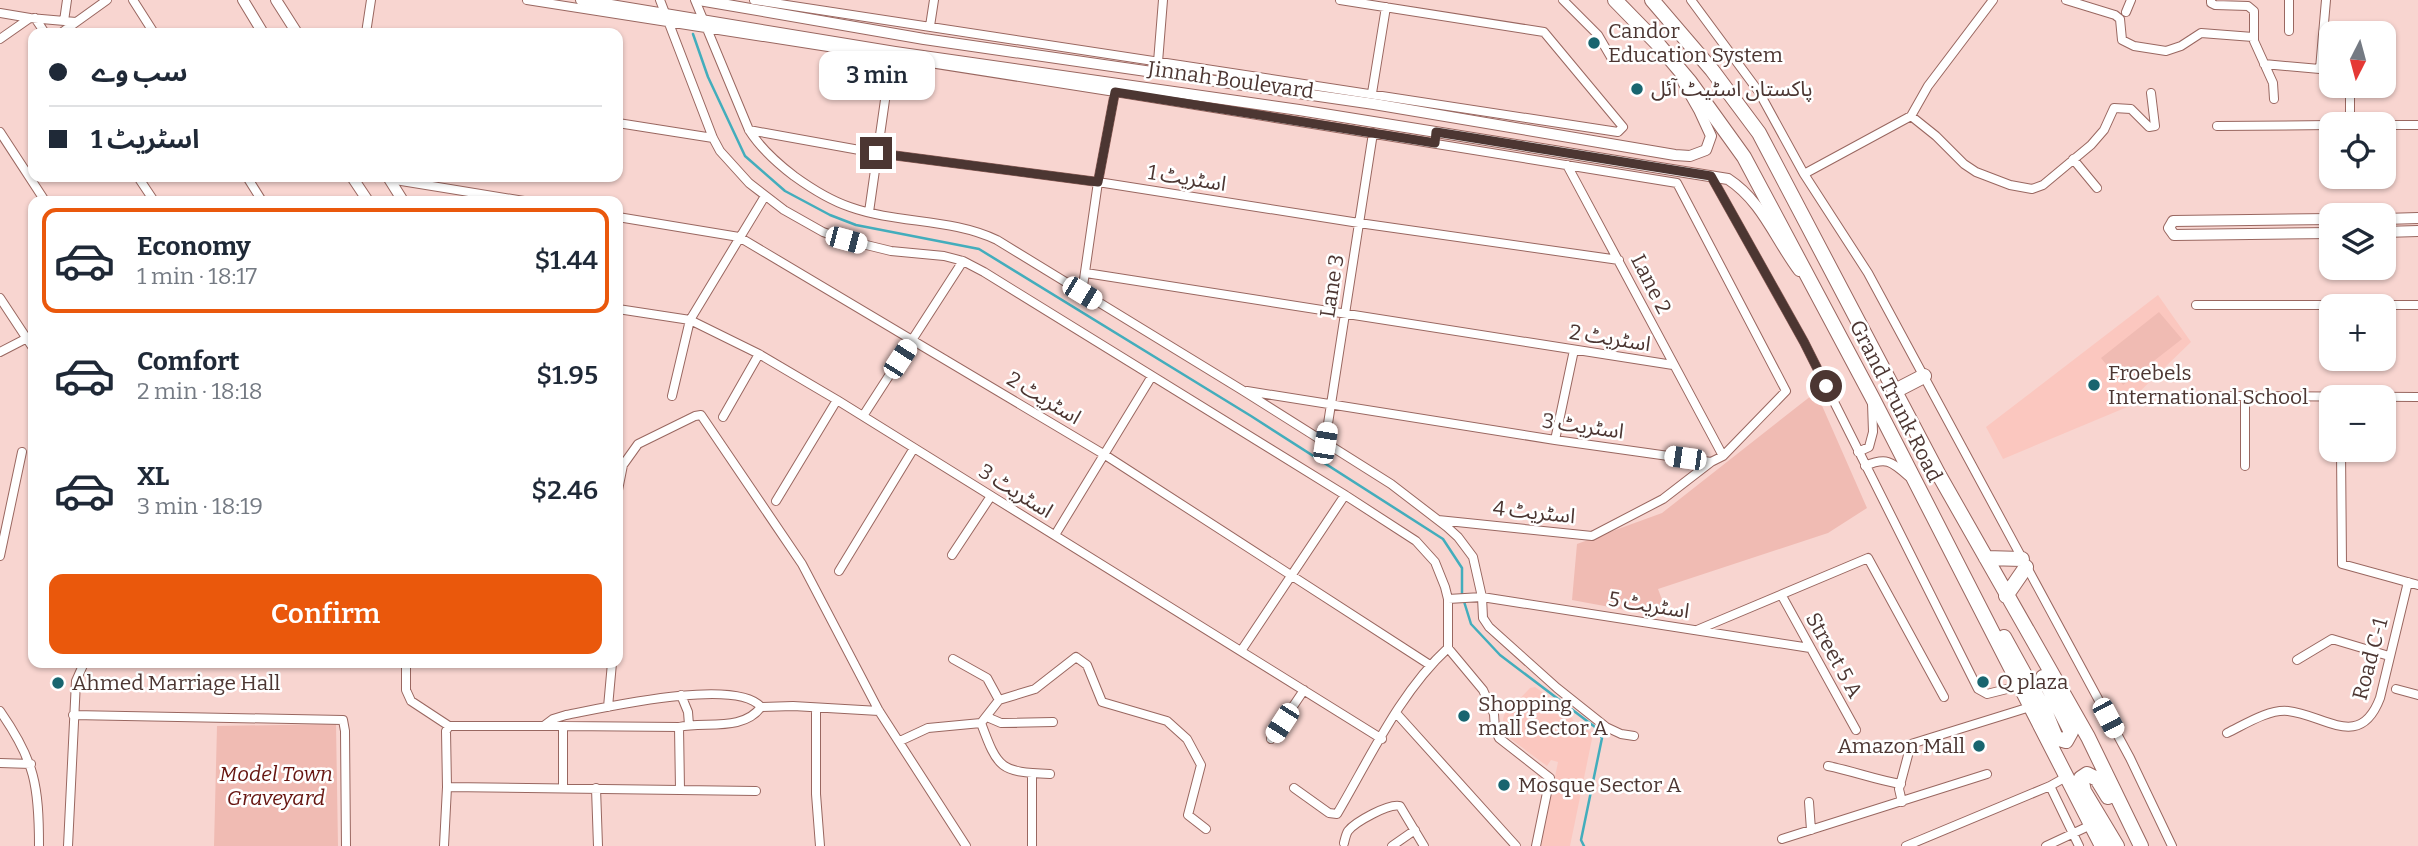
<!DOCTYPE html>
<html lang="en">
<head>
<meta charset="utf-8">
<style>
  :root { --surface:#fff; --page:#f2f2f3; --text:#1f2937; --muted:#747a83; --line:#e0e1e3; --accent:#ea580c }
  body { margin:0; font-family:Bitter,"Noto Sans Arabic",serif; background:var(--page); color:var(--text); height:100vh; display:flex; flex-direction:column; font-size:26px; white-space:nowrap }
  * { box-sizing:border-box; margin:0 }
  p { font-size:23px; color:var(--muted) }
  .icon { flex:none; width:38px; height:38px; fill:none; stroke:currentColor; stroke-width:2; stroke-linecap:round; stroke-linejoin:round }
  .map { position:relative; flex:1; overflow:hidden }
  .panel { position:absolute; left:28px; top:196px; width:595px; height:472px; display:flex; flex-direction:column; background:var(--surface); border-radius:14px; box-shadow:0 2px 5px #0004 }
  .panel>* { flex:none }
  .banner { position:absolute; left:28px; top:28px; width:595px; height:154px; border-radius:14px; box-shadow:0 2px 5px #0004; display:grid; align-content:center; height:154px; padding:0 21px; background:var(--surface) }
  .needle { width:46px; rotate:186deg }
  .controls { position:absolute; left:2319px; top:21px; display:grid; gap:14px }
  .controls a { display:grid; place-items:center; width:77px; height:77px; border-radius:14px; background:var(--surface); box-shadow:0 2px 5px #0004; font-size:35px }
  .end { position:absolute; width:32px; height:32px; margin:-16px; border:9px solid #4c3632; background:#fff; box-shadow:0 0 0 4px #fff }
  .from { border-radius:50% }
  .bubble { position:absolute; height:49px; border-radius:14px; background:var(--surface); box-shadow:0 2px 5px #0004; font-size:23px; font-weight:600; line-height:49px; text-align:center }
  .car { position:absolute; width:21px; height:42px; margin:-21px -10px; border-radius:9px; box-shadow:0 0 5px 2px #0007; background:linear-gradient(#fff 24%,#345 0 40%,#fff 0 76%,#345 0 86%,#fff 0) }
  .banner b { display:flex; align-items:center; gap:24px; height:66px; font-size:26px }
  .banner b+b { border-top:2px solid var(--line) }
  .banner i { width:18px; height:18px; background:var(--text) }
  ul { padding:12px 0 0; list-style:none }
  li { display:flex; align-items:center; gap:21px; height:105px; margin:0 14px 10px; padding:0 7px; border:4px solid transparent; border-radius:14px }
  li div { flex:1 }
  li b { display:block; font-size:26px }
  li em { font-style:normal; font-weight:600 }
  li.selected { border-color:var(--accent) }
  li>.icon { width:63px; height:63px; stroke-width:1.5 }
  .primary-button { display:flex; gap:14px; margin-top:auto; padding:14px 21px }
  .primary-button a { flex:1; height:80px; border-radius:14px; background:var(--accent); color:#fff; font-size:28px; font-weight:600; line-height:80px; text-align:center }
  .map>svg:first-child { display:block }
  .built { fill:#fbc7bf }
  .green { fill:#f0bbb3 }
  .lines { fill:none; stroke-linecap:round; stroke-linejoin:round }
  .stream { stroke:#43adbc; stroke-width:2.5 }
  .minor-casing { stroke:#996760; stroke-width:10 }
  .tertiary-casing { stroke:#996760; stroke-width:12 }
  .trunk-casing { stroke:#996760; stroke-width:16 }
  .minor { stroke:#fff; stroke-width:8 }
  .tertiary { stroke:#fff; stroke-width:10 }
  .trunk { stroke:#fff; stroke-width:14 }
  .route { stroke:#4c3632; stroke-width:9 }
  .poi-dot { fill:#19656f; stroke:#fff; stroke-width:2.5 }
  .labels { text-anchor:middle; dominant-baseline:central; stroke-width:5; stroke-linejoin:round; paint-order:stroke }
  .poi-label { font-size:21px; fill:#4c3632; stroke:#fff; text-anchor:start }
  .street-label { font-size:21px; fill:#4c3632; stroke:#fff }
  .park-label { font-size:21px; font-style:italic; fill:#671510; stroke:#fff }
</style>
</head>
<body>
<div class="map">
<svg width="2418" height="846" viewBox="0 0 2418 846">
  <rect width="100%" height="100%" fill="#f8d5d0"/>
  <path class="built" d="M2158,295l33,47 -59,57v6l-129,54 -17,-32z
    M1535,687l34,24 4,9 20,14 -23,112h-29l17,-84 -7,-2 -4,6 -43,-32 -2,-9 2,-10 26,-27z"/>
  <path class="green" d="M2159,312l23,27 -59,46 -22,-27z
    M1816,392l51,116 -39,25 -170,56 11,29 -97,-18 5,-56 85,-31z
    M336,724l2,122h-124l3,-120z"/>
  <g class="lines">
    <path class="stream" d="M693,34l15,43 37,79 40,35 45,24 26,10 123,24 272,167 192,123 19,29v27l9,29 29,31 95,72 7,11 -21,102 3,6"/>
    <defs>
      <path id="minor" d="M133,0l21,33
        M527,0l588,92 562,91 109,208 -63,65 -12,6 -48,37 -71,37 -154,-16
        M660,0l53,138 7,13 29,32 35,27 39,22 23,8 45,11 53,5 19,5 21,11 361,223 71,46 19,21 10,25 3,12v49l35,42 11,24 1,16 4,8 51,40 -14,68
        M695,0l54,130c12,19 28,33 45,46 18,13 35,24 56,31 48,17 101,11 147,33l245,150 149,94 56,43 11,10 15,20 9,40 1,21 6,9 68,61 49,39 15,7 13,2
        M754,0l864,132 5,-5 -79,-95 -204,-32
        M1563,0l35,35 14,24
        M1691,0l68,92 45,82 64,99 262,485 42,88
        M2066,0l49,15 5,4 2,21 12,6 32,5 15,-5 20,-13 52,4
        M2211,0v3l4,2 33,1 6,5v30l19,42 1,16
        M2126,12l5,-12
        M0,13l30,5 -30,21
        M30,18l46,4
        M35,18l10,15
        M64,21l3,-21
        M930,26l4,-26
        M2289,31v-31
        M61,33l46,-33
        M366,33l5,-33
        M1158,62l5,-62
        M2264,64l67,6
        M2320,69l6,-69
        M2350,86v38
        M1372,93l14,-86
        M1911,116l25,20 28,28 12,8 34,13 22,4 11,-4 48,-40 13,-15 10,-22 17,1 18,18 6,-1 -4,-33
        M618,123l95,15
        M2384,125h34
        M2217,126l114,-1
        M749,130l127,23 222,29 261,41 260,37
        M0,132l45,69
        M2073,159l24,29
        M1567,165l156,291
        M1804,174l107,-58 17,-30 65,-86
        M1711,176l93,166 174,347 9,5 32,-8
        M138,177l16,24
        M247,177l15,24
        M389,179l135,22
        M869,212l22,-154
        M618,217l121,20 366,218 325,210
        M1086,273l587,92
        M1082,293l16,-111 17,-90
        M0,298l33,50
        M2196,305h222
        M618,309l72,11 69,34 78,46 545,339
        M0,352l33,-17
        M1247,391l308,49 156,22
        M672,396l18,-76 75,-124
        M2212,396l206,1
        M863,416l100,-155
        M723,417l36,-63
        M1555,440l19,-90
        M1325,443l48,-310
        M2341,450l1,114 76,21
        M1858,452l11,-5 4,-15 -1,-29
        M1865,466c21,-9 26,-5 43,10
        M2245,466v-70
        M618,490l5,-25 15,-21 57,-28 6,-1 101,149 77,147 87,135
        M776,501l61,-101
        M1055,535l97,-159
        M952,555l39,-59
        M0,556l22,-104
        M839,571l75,-123
        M1782,596l74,134
        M1448,599l34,-2 328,51
        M1697,630l171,-72 76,139
        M1241,651l104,-156
        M953,659l34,19 12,22
        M2297,660l35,-21 57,17
        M406,663v27l5,11 38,25
        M2396,689l22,6
        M681,695l7,17 1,13
        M608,707l4,-44
        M761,707l32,-1 86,5
        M816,708v86l4,52
        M0,711c35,50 39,75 39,135
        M1397,714l119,132
        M73,715l270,5 2,11 1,115
        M987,717l14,6 52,-1
        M981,723c17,46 19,49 69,51
        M545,725l8,-6 13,-4c37,-7 170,-38 195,-8 -18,25 -57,14 -82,20
        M2227,733c17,-8 41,-24 61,-22 37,4 72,40 92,-13l28,-116
        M1271,739l33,-49
        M900,741l28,-13 53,-5 18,-23 36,-11 41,-32 11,8 15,37 65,19 20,18 14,26 -13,50 18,14
        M0,763l31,1
        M1828,766c25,5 48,14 73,18
        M1032,773v73
        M2066,777l-16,9 29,60
        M447,787l309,4
        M563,788v-62l116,1 1,62
        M596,788l2,58
        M1294,788l35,25 8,1c33,-56 63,-122 111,-166
        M1809,802l2,28
        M1902,802l-3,-13 12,-45 119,-37
        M1782,839l205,-65
        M1344,843c1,-4 2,-9 4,-12 7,-9 41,-28 52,-25l24,40
        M68,846l8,-165 8,-18
        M444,846l3,-59 -1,-56 3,-5h114
        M1392,846l23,-16
        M1906,846l144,-60
        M2046,846l45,-21"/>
      <path id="tertiary" d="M243,0l20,33
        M276,0l21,33
        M581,0l314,52 404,58 429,69c34,22 47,60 71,92
        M699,0l225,39 450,65 301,51 15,1 16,-6 5,-14 -12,-26 -16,-28
        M352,177l16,24
        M388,177l15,24
        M2331,219l-158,2 -4,7 5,7 157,-2
        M2384,219l34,-1
        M2384,232l34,-1"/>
      <path id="trunk" d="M1615,0l42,43 33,39 54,75 128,240 230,449
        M1652,0l60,70 47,63 180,342 149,262 53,109
        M1895,391l29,-15
        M1986,558l36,1
        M2006,596l20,-29
        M2004,637l41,74 11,27 10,3 5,-9 -28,-55
        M2108,797l-11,-18 -10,-5 -6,4 3,13 33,55"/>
    </defs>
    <use href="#minor" class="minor-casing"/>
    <use href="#tertiary" class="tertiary-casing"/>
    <use href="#trunk" class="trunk-casing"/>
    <use href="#minor" class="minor"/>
    <use href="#tertiary" class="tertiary"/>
    <use href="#trunk" class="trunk"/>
  </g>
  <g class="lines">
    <path class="route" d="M876,153l222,29 17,-90 320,51 1,-11 275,44 93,166 22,44"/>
  </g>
  <g class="poi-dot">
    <circle cx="1594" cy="43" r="7"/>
    <circle cx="1637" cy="89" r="7"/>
    <circle cx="2094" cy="385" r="7"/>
    <circle cx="1983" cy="682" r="7"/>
    <circle cx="58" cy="683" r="7"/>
    <circle cx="1464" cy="716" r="7"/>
    <circle cx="1979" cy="746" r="7"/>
    <circle cx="1504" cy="785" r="7"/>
  </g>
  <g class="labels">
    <g class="poi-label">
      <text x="1608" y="31">Candor<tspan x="1608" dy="24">Education System</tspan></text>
      <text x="1651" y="89">پاکستان اسٹیٹ آئل</text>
      <text x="2108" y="373">Froebels<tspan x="2108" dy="24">International School</tspan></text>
      <text x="1997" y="682">Q plaza</text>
      <text x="72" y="683">Ahmed Marriage Hall</text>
      <text x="1478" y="704">Shopping<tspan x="1478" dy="24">mall Sector A</tspan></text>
      <text x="1965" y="746" text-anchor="end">Amazon Mall</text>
      <text x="1518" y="785">Mosque Sector A</text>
    </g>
    <g class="street-label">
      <text transform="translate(1231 80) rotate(8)">Jinnah Boulevard</text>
      <text transform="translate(1187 178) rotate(9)">اسٹریٹ 1</text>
      <text transform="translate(1651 284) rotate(63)">Lane 2</text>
      <text transform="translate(1332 286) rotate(-81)">Lane 3</text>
      <text transform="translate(1610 338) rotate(9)">اسٹریٹ 2</text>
      <text transform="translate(1044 398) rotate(31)">اسٹریٹ 2</text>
      <text transform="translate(1896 401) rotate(63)">Grand Trunk Road</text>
      <text transform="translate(1583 426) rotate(8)">اسٹریٹ 3</text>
      <text transform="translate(1016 491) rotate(32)">اسٹریٹ 3</text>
      <text transform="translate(1534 512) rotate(6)">اسٹریٹ 4</text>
      <text transform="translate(1649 605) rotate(9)">اسٹریٹ 5</text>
      <text transform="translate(1834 655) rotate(61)">Street 5 A</text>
      <text transform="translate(2370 659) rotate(-75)">Road C-1</text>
    </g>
    <g class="park-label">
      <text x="276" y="774">Model Town<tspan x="276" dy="24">Graveyard</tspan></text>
    </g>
  </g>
</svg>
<div class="controls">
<a><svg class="needle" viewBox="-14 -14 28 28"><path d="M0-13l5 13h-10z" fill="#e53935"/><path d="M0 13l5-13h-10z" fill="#747a83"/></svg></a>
<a><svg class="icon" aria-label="locate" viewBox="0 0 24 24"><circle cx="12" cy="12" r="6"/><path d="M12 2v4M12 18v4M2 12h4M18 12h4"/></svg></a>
<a><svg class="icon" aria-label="layers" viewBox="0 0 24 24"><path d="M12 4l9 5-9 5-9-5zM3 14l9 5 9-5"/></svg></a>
<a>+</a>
<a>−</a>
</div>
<i class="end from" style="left:1826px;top:386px"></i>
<i class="end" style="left:876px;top:153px"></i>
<div class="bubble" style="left:819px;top:51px;width:116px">3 min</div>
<i class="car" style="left:846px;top:240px;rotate:105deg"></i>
<i class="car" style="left:1082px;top:293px;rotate:121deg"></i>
<i class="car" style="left:900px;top:359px;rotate:33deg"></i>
<i class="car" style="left:1325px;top:443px;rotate:9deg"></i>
<i class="car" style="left:1685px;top:458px;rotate:278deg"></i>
<i class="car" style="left:2108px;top:718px;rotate:152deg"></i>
<i class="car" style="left:1282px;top:723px;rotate:213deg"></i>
<div class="banner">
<b><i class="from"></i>سب وے</b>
<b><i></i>اسٹریٹ 1</b>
</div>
<section class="panel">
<ul>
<li class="selected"><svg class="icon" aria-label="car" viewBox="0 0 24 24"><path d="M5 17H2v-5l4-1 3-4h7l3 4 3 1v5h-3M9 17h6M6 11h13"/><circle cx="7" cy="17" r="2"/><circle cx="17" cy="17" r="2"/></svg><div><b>Economy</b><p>1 min · 18:17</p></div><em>$1.44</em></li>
<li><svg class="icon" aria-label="car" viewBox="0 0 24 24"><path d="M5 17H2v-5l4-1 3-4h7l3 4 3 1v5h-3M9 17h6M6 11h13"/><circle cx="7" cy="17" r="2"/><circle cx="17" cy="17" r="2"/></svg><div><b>Comfort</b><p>2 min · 18:18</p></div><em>$1.95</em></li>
<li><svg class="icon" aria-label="car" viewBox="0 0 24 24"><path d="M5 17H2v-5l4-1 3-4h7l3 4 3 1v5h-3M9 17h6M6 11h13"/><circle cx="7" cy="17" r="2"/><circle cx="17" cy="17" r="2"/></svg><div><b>XL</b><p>3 min · 18:19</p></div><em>$2.46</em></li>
</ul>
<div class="primary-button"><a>Confirm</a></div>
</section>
</div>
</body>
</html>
